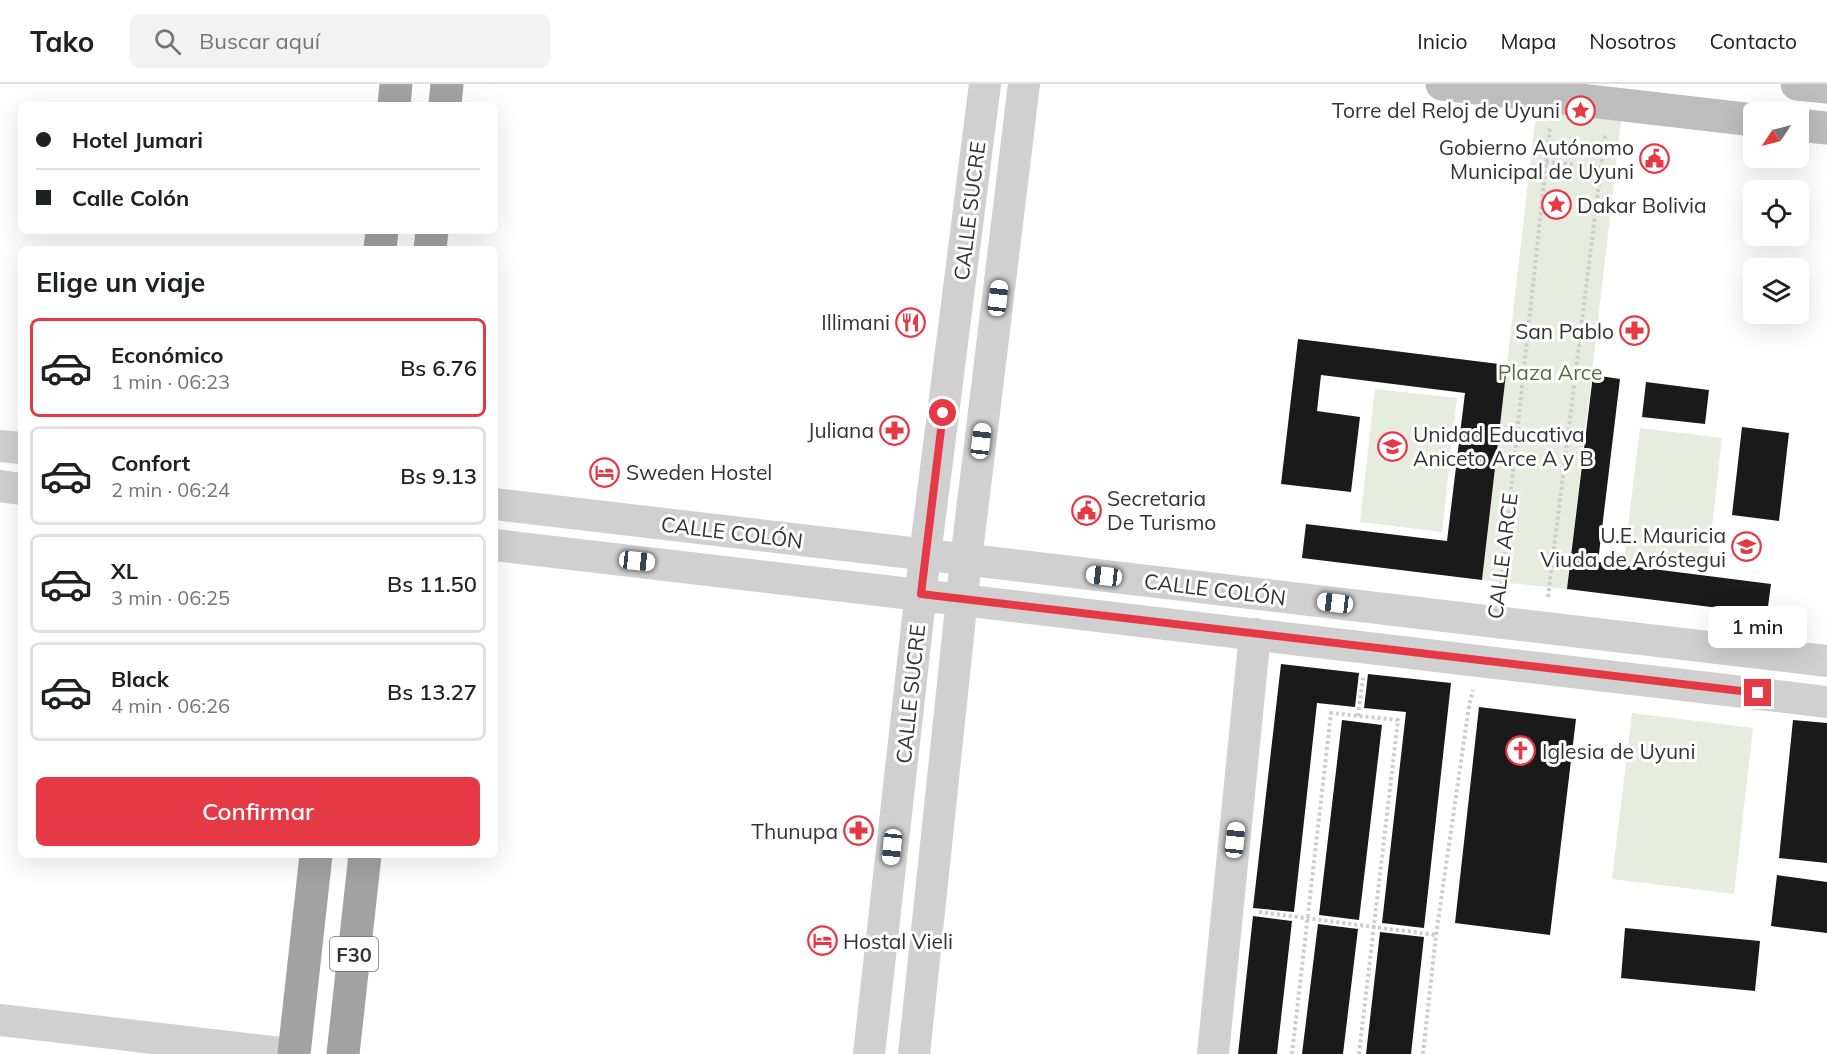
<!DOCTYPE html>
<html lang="es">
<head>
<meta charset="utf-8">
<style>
  :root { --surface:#fff; --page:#f2f2f2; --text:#202124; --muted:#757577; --line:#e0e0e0; --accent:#e63946 }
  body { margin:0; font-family:Mulish,sans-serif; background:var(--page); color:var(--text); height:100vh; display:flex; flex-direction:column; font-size:22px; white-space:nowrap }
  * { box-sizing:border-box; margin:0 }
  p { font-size:20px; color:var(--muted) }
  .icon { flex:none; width:33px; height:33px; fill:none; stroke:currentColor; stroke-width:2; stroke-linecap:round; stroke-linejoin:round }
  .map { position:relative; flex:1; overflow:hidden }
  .sheet { position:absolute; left:18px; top:162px; width:480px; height:612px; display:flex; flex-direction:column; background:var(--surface); border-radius:9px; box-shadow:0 6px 24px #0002 }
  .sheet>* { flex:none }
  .guide { position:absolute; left:18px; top:18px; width:480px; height:132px; border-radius:9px; box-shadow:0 6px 24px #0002; display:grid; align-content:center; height:132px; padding:0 18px; background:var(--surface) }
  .needle { width:39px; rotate:235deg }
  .tools { position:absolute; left:1743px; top:18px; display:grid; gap:12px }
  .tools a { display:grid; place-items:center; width:66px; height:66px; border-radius:9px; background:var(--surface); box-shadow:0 6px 24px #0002; font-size:30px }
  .end { position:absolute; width:27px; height:27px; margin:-14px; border:8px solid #e63946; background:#fff; box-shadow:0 0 0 3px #fff }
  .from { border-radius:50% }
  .bubble { position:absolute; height:42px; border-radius:9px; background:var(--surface); box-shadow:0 6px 24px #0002; font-size:20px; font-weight:600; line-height:42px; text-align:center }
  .car { position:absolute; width:18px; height:36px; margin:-18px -9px; border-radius:8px; box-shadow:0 0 4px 2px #0007; background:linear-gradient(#fff 24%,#345 0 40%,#fff 0 76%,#345 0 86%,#fff 0) }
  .guide b { display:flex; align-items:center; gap:21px; height:57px; font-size:22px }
  .guide b+b { border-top:2px solid var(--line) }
  .guide i { width:15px; height:15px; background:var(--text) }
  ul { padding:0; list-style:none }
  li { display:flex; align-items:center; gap:18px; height:99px; margin:0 12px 9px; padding:0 6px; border:3px solid var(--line); border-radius:9px }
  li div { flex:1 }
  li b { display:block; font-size:22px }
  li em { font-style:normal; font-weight:600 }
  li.active { border-color:var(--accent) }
  li>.icon { width:54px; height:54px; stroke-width:1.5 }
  h2 { padding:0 18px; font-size:27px; line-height:72px }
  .primary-button { display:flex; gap:12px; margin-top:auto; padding:12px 18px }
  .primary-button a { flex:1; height:69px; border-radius:9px; background:var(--accent); color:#fff; font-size:24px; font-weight:600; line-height:69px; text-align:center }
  header { display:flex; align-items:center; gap:36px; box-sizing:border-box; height:84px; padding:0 30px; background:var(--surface); border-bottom:2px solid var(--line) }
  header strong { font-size:28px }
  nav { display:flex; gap:33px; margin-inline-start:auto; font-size:21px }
  .search { width:420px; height:54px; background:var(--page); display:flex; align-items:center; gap:15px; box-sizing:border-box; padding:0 21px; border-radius:9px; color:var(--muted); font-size:22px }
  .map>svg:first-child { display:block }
  .green { fill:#e6ecdf }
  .building { fill:#1a1a1a }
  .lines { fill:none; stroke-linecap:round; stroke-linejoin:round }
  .path { stroke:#cdcdcd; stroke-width:4; stroke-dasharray:3 3; stroke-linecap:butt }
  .minor { stroke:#d0d0d0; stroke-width:32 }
  .secondary { stroke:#bdbdbd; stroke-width:33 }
  .trunk { stroke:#a2a2a2; stroke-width:33 }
  .route { stroke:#e63946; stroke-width:8 }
  .labels { text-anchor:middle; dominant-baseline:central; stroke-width:6; stroke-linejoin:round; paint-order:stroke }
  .shield { fill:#fff; stroke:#707070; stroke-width:1.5 }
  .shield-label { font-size:20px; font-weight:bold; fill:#333 }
  .poi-label { font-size:21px; fill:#333; stroke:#fff; text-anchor:end }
  .street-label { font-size:21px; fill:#333; stroke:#fff }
  .park-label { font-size:21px; fill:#56703f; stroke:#fff }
</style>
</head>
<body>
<header>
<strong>Tako</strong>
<div class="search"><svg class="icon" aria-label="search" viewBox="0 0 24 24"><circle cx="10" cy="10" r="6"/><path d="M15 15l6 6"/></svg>Buscar aquí</div>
<nav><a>Inicio</a><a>Mapa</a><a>Nosotros</a><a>Contacto</a></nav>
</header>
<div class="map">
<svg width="1827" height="970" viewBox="0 0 1827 970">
  <rect width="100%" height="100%" fill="#fff"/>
  <path class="green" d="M1538,12l85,8 -56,485 -85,-9z
    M1375,305l82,9 -15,134 -82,-10z
    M1640,344l82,10 -15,133 -83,-10z
    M1632,629l121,15 -19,166 -122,-15z"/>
  <path class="building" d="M1298,255l209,26 -25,215 -180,-22 4,-34 141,17 18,-148 -144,-18 -4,36 43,6 -9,75 -70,-8z
    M1593,291l27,4 -22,183 173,22 -4,30 -200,-25z
    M1646,298l63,8 -4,34 -63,-7z
    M1742,343l47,6 -10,88 -47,-6z
    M1281,580l78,9 -4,34 -38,-4 -23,209 -41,-4z
    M1368,590l83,9 -27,245 -42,-5 24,-211 -42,-4z
    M1479,623l97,12 -26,216 -95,-12z
    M1342,636l40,5 -23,195 -40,-5z
    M1793,636l34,3v140l-48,-5z
    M1777,791l50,7v51l-56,-7z
    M1253,832l39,5 -15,133h-39z
    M1318,840l40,5 -15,125h-41z
    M1625,844l135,13 -5,50 -134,-13z
    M1380,848l44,5 -13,117h-45z"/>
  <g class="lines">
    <path class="path" d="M1546,78l55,5
      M1500,507l50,-464
      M1548,513l57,-463
      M1358,632l5,-38
      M1259,828l177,23
      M1292,970l39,-341 67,7 -39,334
      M1423,970l13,-119 33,-229 4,-16"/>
    <path class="minor" d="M0,362l21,2
      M0,402l21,3
      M495,420l1332,157
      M495,461l1332,157
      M0,936l289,34
      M869,970l56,-499 60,-471
      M914,970l52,-494 58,-476
      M1213,970l42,-420"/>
    <path class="secondary" d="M1442,0l312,36
      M1797,0l30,3
      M1798,41l29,3"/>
    <path class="trunk" d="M394,21l2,-21
      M445,21l2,-21
      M380,165l2,-18
      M430,165l2,-18
      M294,970l22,-199
      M343,970l22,-199"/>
  </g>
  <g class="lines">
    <path class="route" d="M943,329l-22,181 837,99"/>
  </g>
  <defs>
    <symbol id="sight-ring" viewBox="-11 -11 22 22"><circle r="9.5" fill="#fff" stroke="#e63946" stroke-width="1.5"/><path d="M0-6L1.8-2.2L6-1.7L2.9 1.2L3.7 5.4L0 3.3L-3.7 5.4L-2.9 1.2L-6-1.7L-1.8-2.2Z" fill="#e63946"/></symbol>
    <symbol id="civic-ring" viewBox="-11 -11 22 22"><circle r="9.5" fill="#fff" stroke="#e63946" stroke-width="1.5"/><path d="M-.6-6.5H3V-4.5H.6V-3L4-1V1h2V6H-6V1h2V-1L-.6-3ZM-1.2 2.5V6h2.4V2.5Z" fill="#e63946"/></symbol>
    <symbol id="restaurant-ring" viewBox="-11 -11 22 22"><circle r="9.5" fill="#fff" stroke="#e63946" stroke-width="1.5"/><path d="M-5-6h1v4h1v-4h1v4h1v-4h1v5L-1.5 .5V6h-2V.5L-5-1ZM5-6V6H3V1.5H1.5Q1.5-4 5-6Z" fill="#e63946"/></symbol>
    <symbol id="pharmacy-ring" viewBox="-11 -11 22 22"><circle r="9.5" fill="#fff" stroke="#e63946" stroke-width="1.5"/><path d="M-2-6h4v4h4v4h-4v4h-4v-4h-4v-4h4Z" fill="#e63946"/></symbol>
    <symbol id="school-ring" viewBox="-11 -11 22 22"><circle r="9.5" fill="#fff" stroke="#e63946" stroke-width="1.5"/><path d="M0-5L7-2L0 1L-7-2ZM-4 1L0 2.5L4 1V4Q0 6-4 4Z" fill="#e63946"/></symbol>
    <symbol id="hotel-ring" viewBox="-11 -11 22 22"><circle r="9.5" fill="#fff" stroke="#e63946" stroke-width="1.5"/><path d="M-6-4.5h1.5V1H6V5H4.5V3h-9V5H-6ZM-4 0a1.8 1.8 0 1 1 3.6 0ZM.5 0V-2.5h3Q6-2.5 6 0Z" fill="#e63946"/></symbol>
    <symbol id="church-ring" viewBox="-11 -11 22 22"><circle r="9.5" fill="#fff" stroke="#e63946" stroke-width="1.5"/><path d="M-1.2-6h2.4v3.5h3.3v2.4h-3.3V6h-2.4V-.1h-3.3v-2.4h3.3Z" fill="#e63946"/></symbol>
  </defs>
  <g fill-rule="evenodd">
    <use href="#sight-ring" x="1564" y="10" width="33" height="33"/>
    <use href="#civic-ring" x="1638" y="58" width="33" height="33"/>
    <use href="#sight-ring" x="1540" y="104" width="33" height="33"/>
    <use href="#restaurant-ring" x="894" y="222" width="33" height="33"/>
    <use href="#pharmacy-ring" x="1618" y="230" width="33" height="33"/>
    <use href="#pharmacy-ring" x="878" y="330" width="33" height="33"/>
    <use href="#school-ring" x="1376" y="346" width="33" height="33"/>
    <use href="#hotel-ring" x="588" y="372" width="33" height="33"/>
    <use href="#civic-ring" x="1070" y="410" width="33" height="33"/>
    <use href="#school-ring" x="1730" y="446" width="33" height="33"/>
    <use href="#church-ring" x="1504" y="650" width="33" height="33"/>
    <use href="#pharmacy-ring" x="842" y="730" width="33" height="33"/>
    <use href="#hotel-ring" x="806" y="840" width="33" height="33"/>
  </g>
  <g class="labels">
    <rect class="shield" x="330" y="853" width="48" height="34" rx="4.5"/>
    <g class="shield-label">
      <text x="354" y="870">F30</text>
    </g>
    <g class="poi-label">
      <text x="1560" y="26">Torre del Reloj de Uyuni</text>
      <text x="1634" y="63">Gobierno Autónomo<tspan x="1634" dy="24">Municipal de Uyuni</tspan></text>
      <text x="1577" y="121" text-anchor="start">Dakar Bolivia</text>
      <text x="890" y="238">Illimani</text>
      <text x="1614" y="247">San Pablo</text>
      <text x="874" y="346">Juliana</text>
      <text x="1413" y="350" text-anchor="start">Unidad Educativa<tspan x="1413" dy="24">Aniceto Arce A y B</tspan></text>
      <text x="626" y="388" text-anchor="start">Sweden Hostel</text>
      <text x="1107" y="414" text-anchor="start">Secretaria<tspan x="1107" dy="24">De Turismo</tspan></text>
      <text x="1726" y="451">U.E. Mauricia<tspan x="1726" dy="24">Viuda de Aróstegui</tspan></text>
      <text x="1542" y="667" text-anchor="start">Iglesia de Uyuni</text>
      <text x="838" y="747">Thunupa</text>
      <text x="843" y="857" text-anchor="start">Hostal Vieli</text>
    </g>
    <g class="street-label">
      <text transform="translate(969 127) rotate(-83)">CALLE SUCRE</text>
      <text transform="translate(732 448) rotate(7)">CALLE COLÓN</text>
      <text transform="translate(1502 472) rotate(-83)">CALLE ARCE</text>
      <text transform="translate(1215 505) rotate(7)">CALLE COLÓN</text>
      <text transform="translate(910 610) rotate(-84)">CALLE SUCRE</text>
    </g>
    <g class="park-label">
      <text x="1550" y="288">Plaza Arce</text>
    </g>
  </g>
</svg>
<div class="tools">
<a><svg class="needle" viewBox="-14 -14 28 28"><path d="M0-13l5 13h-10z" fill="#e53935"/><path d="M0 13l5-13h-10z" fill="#757577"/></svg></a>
<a><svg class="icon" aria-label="locate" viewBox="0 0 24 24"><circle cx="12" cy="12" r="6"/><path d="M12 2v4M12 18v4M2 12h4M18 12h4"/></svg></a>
<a><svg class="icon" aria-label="layers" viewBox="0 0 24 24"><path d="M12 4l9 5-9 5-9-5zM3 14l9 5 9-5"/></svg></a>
</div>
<i class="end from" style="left:943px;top:329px"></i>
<i class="end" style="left:1758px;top:609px"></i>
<div class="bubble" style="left:1708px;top:522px;width:99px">1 min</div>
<i class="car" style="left:998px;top:214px;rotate:7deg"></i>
<i class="car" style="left:981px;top:357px;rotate:7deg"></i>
<i class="car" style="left:637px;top:477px;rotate:96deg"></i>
<i class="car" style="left:1104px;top:492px;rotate:277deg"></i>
<i class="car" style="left:1335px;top:519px;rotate:277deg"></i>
<i class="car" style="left:1235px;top:756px;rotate:6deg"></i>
<i class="car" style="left:892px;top:763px;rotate:186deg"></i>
<div class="guide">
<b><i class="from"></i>Hotel Jumari</b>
<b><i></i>Calle Colón</b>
</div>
<section class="sheet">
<h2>Elige un viaje</h2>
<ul>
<li class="active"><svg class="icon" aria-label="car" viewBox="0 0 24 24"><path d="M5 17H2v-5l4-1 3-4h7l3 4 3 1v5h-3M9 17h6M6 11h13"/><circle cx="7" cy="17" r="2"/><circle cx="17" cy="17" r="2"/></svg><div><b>Económico</b><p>1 min · 06:23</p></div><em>Bs 6.76</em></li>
<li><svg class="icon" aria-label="car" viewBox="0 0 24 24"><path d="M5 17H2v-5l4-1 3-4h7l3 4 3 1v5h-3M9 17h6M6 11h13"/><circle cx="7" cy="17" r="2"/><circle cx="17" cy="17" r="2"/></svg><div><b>Confort</b><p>2 min · 06:24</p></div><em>Bs 9.13</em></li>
<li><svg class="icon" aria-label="car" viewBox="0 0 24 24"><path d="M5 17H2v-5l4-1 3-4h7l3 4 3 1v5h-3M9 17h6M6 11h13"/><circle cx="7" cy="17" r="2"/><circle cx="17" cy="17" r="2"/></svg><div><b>XL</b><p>3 min · 06:25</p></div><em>Bs 11.50</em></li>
<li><svg class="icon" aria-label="car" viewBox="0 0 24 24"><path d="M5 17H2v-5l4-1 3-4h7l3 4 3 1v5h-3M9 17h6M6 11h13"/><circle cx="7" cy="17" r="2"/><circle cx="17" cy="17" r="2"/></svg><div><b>Black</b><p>4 min · 06:26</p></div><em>Bs 13.27</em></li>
</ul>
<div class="primary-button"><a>Confirmar</a></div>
</section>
</div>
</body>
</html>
